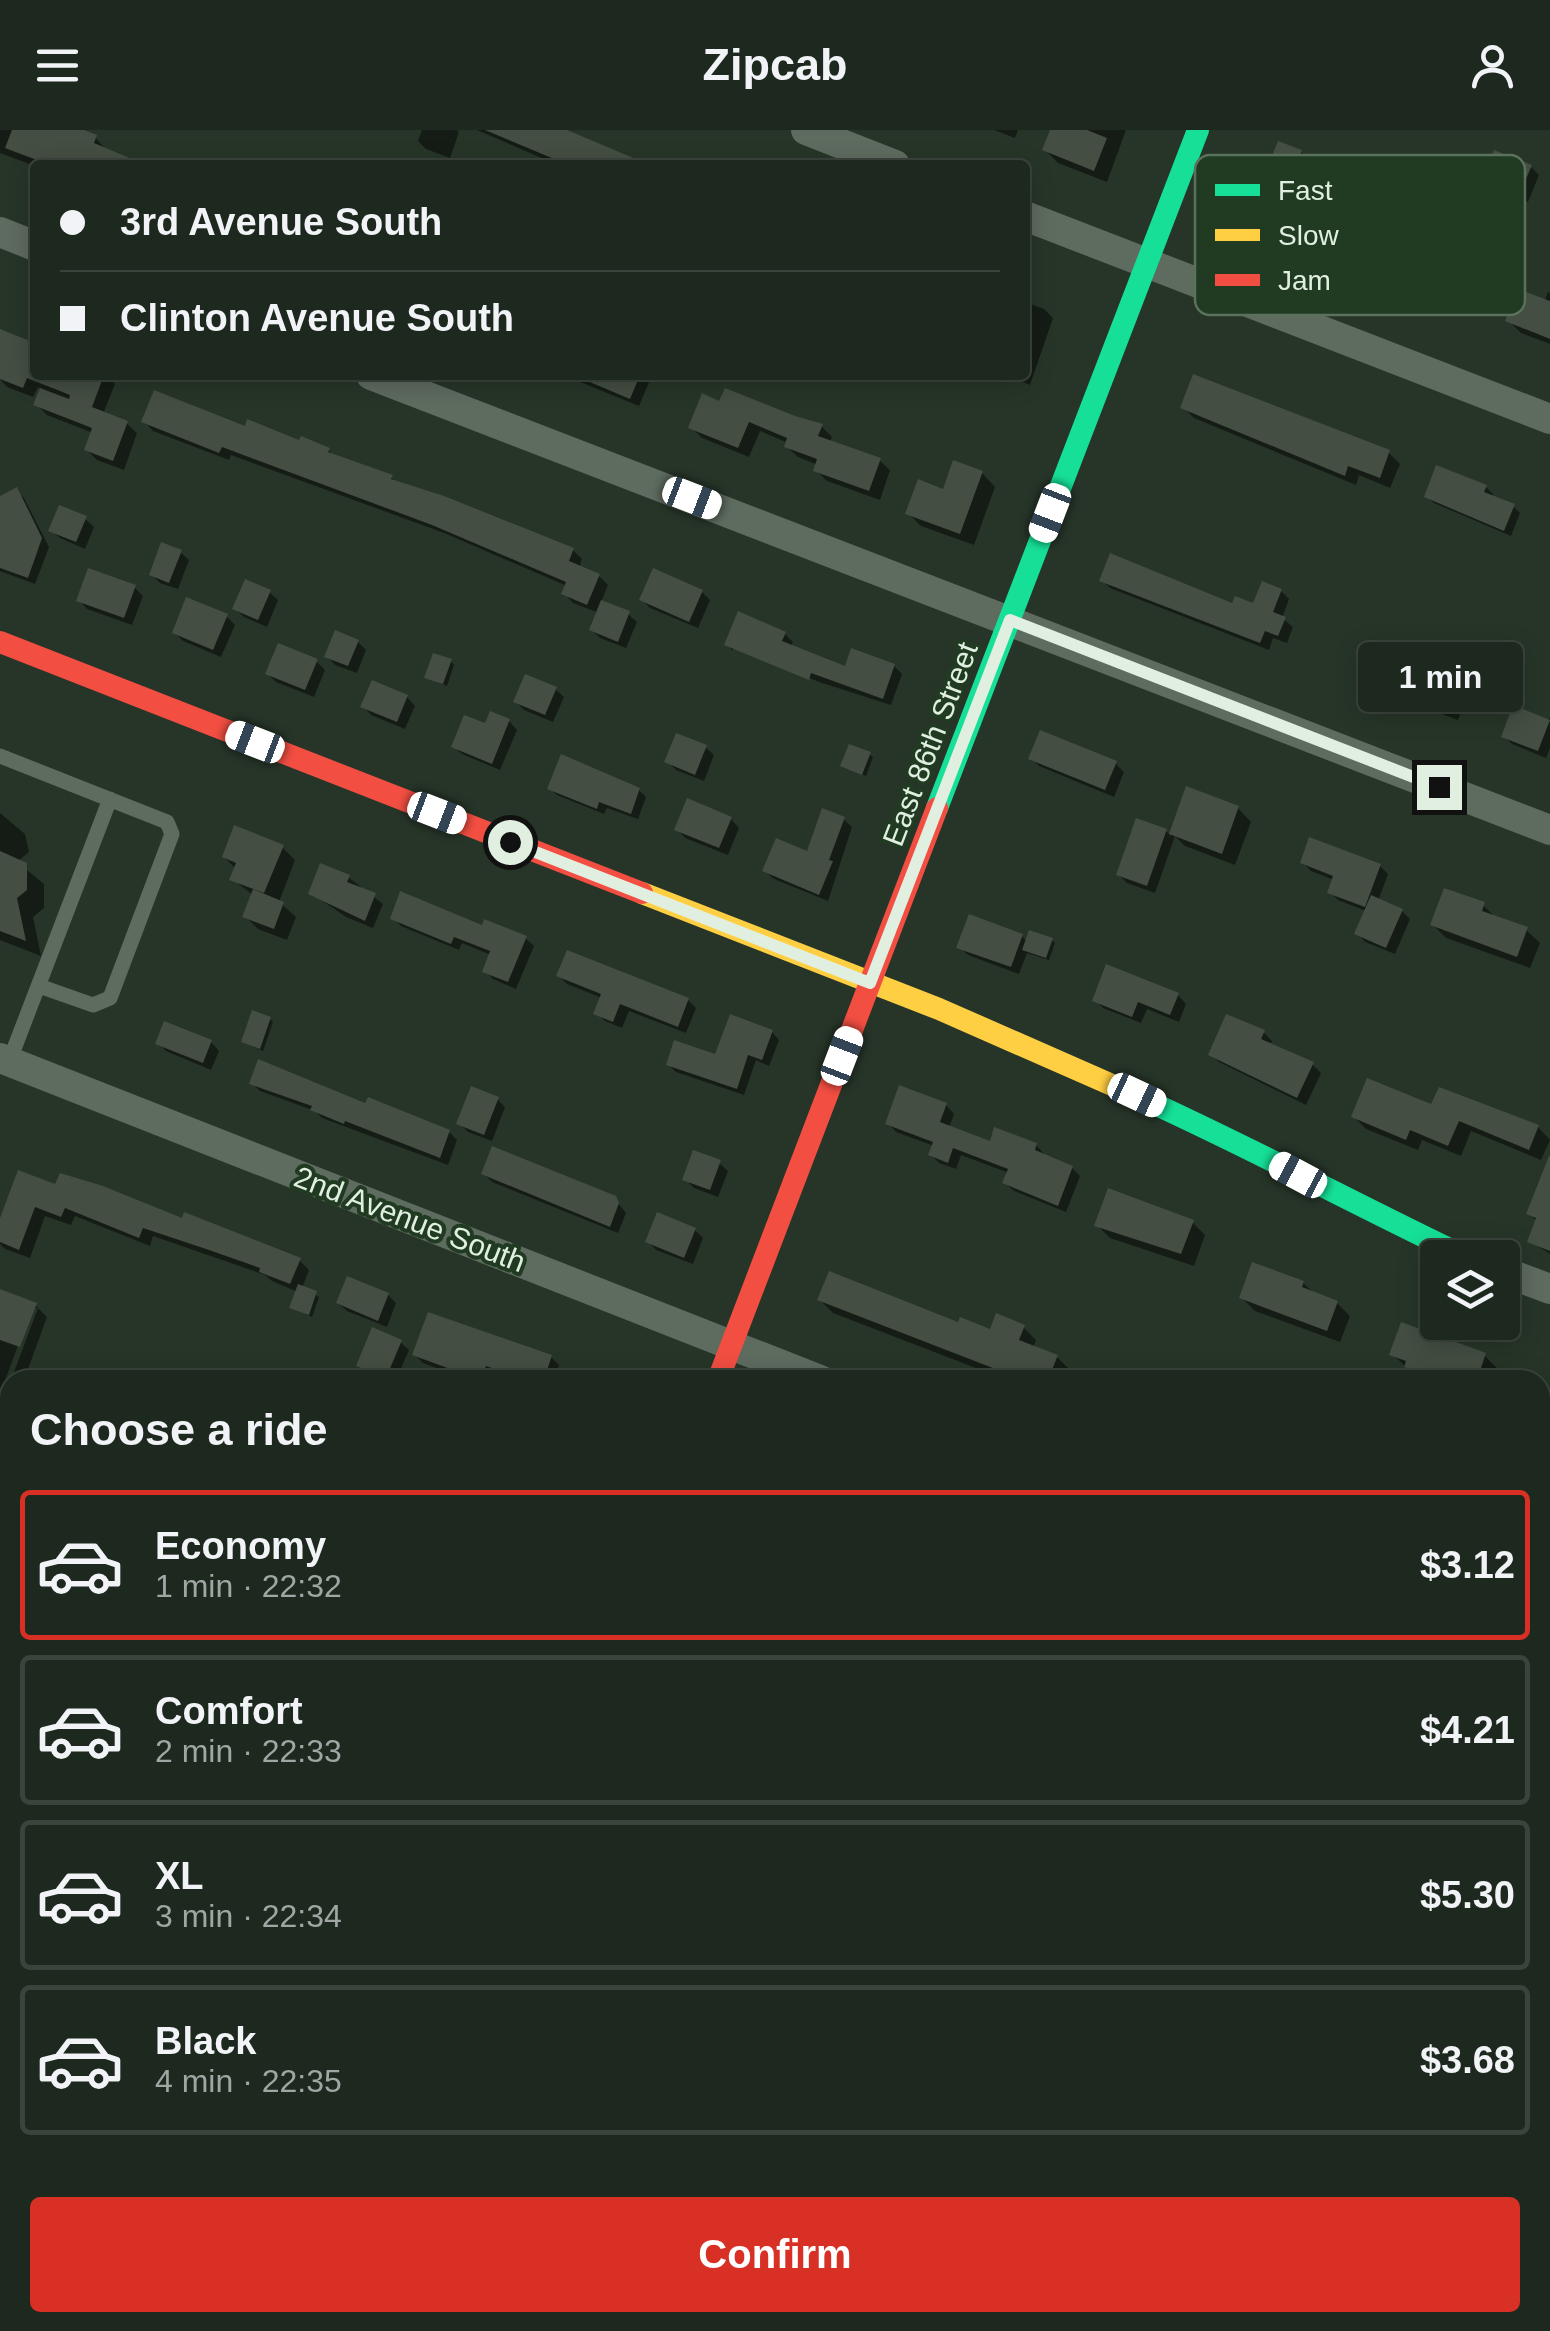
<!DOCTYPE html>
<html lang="en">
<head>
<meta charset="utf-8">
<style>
  :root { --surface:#1d281e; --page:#253027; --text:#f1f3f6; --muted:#a0a6a4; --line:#3b443c; --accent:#d93025 }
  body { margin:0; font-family:Helvetica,sans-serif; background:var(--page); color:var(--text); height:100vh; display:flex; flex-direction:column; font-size:38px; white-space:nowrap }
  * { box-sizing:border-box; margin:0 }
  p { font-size:32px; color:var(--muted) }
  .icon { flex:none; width:55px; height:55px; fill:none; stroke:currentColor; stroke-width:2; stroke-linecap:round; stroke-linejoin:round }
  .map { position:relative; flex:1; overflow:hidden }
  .side { position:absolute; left:0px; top:1240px; width:1550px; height:962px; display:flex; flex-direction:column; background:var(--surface); border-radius:30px 30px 0 0; box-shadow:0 5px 25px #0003,0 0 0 2px var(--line) }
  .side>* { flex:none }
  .hud { position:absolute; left:30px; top:30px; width:1000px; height:220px; border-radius:10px; box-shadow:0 5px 25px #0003,0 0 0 2px var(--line); display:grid; align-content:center; height:220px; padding:0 30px; background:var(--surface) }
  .buttons { position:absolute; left:1420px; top:1110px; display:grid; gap:20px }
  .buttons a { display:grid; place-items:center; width:100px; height:100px; border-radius:10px; background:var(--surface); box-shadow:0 5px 25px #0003,0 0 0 2px var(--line); font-size:50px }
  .end { position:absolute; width:45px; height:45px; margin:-22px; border:12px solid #e0efe0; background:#111; box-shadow:0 0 0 5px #111 }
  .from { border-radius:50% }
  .bubble { position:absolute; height:70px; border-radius:10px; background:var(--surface); box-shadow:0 5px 25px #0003,0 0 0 2px var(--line); font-size:32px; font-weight:800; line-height:70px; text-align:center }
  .car { position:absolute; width:30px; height:60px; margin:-30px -15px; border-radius:12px; box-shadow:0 0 8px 2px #0007; background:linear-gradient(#fff 24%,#345 0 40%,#fff 0 76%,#345 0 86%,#fff 0) }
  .hud b { display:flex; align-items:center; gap:35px; height:95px; font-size:38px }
  .hud b+b { border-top:2px solid var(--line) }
  .hud i { width:25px; height:25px; background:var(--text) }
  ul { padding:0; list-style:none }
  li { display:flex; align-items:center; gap:30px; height:150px; margin:0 20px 15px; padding:0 10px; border:5px solid var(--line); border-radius:10px }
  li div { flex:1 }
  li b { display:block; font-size:38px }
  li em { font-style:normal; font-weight:800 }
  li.on { border-color:var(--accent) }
  li>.icon { width:90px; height:90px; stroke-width:1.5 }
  h2 { padding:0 30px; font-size:45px; line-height:120px }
  .button { display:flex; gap:20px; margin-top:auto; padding:20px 30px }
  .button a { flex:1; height:115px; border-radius:10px; background:var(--accent); color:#fff; font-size:40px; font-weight:800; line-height:115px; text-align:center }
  header { display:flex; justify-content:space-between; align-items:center; height:130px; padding:0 30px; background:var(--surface); font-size:45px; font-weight:800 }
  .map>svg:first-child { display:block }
  .shadow { fill:#0007 }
  .building { fill:#444e42 }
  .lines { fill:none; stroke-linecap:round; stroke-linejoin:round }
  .lane { stroke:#5e6b5f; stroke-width:15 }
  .street { stroke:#5e6b5f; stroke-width:30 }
  .fast { stroke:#16e098; stroke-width:22 }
  .slow { stroke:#ffcf43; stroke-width:22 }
  .jam { stroke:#f24e42; stroke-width:22 }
  .route { stroke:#e0efe0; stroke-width:12 }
  .labels { text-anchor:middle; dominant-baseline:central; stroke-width:8; stroke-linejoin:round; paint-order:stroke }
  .street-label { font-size:30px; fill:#e0efe0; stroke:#213b23 }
  .key { fill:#213b23; stroke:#5a715c; stroke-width:2.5 }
  .key-label { font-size:28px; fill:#e0efe0 }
</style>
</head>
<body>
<header><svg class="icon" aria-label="menu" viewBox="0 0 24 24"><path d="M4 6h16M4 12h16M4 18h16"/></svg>Zipcab<svg class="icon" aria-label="person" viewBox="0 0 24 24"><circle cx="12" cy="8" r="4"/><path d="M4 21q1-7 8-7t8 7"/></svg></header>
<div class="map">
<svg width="1550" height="2201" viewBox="0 0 1550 2201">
  <rect width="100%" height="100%" fill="#273528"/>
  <path class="shadow" d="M0,0h77l18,7 11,13 36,15 -107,1 -35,-13z
    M422,0h35l2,2 -9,26 -24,-9 -8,-8z
    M477,0h83l65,35h-67z
    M994,0h24l-3,8z
    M1052,0h74l-19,52 -49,-19 -13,-13z
    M1301,22l13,13 -5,13 17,14 -10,25 -18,-7 -11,28 -34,-13 -13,-13 25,-29z
    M1531,37l8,8 -11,27 -35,-14 -9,-8z
    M1548,162l2,1v51l-29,-11 -13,-13 36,-18z
    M1025,172l19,7 9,9 -23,67 -25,-10h20z
    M0,202l35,14v29h70l10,9 -12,30 23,9 11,10 -13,37 -27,-10 -10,-10 6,-17 -46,-18 -11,-11 6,-15 -4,-2 -5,10 -26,-10 -7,-8z
    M563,245h89l-13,31z
    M721,274l100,22 11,11 -2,5 49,18 11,10 -10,30 -53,-19 -11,-11 2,-5 -20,-8 -11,-10 1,-4 -28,-12 -11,26 -47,-19 -11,-11z
    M1183,277l206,46 11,11 -10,24 -31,-13 -3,10 -162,-67z
    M144,291l102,8 82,21 8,8 55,19 7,7 175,66 9,9 -3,9 20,8 9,9 -7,17 27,12 9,8 -11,26 -26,-10 -8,-8 7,-17 -26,-10 -9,-10 3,-7 -123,-53 -213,-78 -2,5 -76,-29z
    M982,343l13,14 -21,58 -53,-19 -13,-13z
    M1486,357l7,7 -2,4 22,8 7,7 -9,23 -77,-33 -8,-7z
    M16,360l8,8 25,49 -14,37 -35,-13v-73z
    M85,389l9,8 -9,22 -25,-11 -9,-8z
    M180,422l9,8 -11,29 -18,-6 -8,-8z
    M1102,450l131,26h21l27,-15 8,8 -7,19 11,9 -6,16 -14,-5 -4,12 -159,-62z
    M134,457l9,9 -11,29 -45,-16 -8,-9z
    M269,462l9,8 -11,27 -23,-10 -9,-8z
    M702,462l8,8 -12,28 -48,-20 -8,-8z
    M227,487l8,8 -14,32 -38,-16 -8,-8z
    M785,504l8,8 -2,5 55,22 48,-3 8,8 -11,31 -72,-23 -86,-36v5l-6,-7z
    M358,512l8,8 -9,23 -22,-8 -8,-9z
    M316,531l9,9 -11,27 -38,-15 -8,-8z
    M451,531l3,4 -7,21 -20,-9z
    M1460,556l8,8 -10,26 -38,-14 -2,5 -35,-13 -8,-8z
    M555,559l9,8 -11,25 -29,-12 -8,-8z
    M407,567l8,9 -10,23 -34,-14 -8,-9z
    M1550,587v31l-4,10 -34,-14 -8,-8 44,-14z
    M509,591l8,9 -17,40 -38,-16 -8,-8 32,-19z
    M705,617l9,8 -10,26 -28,-11 -9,-9z
    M869,624l4,3 -7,19 -23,-10z
    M1031,628l84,5 9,9 -10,25 -75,-31z
    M550,658l89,2 7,7 -8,22 -31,-11 -3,6 -47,-19z
    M1188,660l50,18 13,14 -16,43 -50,-19 -10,-10 -20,57 -28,-10 -8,-8 47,-44 5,5z
    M0,683l25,21 4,18 -12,10 27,22v24l-11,9 8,39 -41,-16z
    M731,689l8,9 -11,27 -43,-17 -8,-9z
    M843,689l9,8 -24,74 -54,-22 -9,-8 43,-17z
    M282,717l13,13 -16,42 17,15 -9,23 -29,-11 -13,-13 8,-21 -21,-16 4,-10 -12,-12z
    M1303,733l77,3 8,8 -10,27 24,10 8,8 -15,35 -30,-12 -8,-9 9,-22 -28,-11 -8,-8 4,-12 -23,-9z
    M348,747l35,27 -10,24 -27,-11 -35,-24z
    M1483,775l13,13 30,12 14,13 -10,25 -84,-30 -13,-13z
    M393,788l91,10 41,10 9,8 -18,43 -23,-10 -8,-8 6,-16 -29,-12 -3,7 -58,-24z
    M1022,806l5,6 25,-2 3,3 -6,17 -22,-7 -8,21 -51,-19 -9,-8z
    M559,846l129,24 8,8 -10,25 -57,-22 -7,17 -17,-7 -9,-8 6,-15 -35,-14z
    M1178,865l8,9 -7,18 -32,-13 -6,14 -38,-15 -8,-8z
    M270,889l3,3 -10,29 -20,-9z
    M772,902l7,8 -10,26 -13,-6 -12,35 -68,-23 -7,-7 47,-8z
    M1264,903l8,8 -2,4 42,19 9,9 -15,32 -87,-43 -8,-8z
    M211,912l8,9 -8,19 -45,-19 -8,-8z
    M252,953l115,23 82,26 8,8 -9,25 -126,-47 -7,-7 -55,-20z
    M497,969l8,8 -13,34 -24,-9 -9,-9z
    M946,975l8,9 -5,14 42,16 45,1 8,9 28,14 8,8 -14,36 -52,-21 -9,-8 4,-10 -48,-18 -5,14 -17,-6 -8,-8 3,-9 -38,-14 -8,-9z
    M1433,978l105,19 12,13 -9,20 -70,-29 -10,25 -39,-16 -4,10 -52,-21 -12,-12z
    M719,1033l9,8 -10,26 -24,-9 -9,-9z
    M484,1044l130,24 12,15 -8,20 -126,-51z
    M57,1058l127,33 115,39 10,10 -7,18 17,9 -7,20 -20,-10 6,-15 -26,-11 -7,-6 -112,-39 -3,10 -75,-30 -4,9 -26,-9 -15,42 -25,-9 -5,-5v-19z
    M1550,1062v62l-20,-13 8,-19 -9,-8z
    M1192,1092l13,13 -11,31 -84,-28 -13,-13z
    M695,1100l8,8 -10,26 -37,-14 -8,-9z
    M1303,1153l13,12 21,8 13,13 -10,26 -85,-31 -13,-13z
    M388,1165l8,8 -9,24 -40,-16 -9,-8z
    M0,1168l35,7 12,12 -23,63h-13l27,-72h-6l-32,86 5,1 5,-13v37l-10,-4z
    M820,1170l171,32 32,-5 13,13 -3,8 24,9 13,13 -4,10h-59l-174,-67z
    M400,1212l9,8 -13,30h-13l-16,-6 -8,-9z
    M1392,1224l93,2 13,13 -4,11h-74z
    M415,1225l136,2 8,8 -5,15h-40l-20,-7 -3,7h-21l-47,-17z
    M1540,1412l10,4v43l-10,-3z
    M0,1428l10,4v31l-10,-5z
    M10,1642v62l-10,-4v-45l4,2z
    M1540,1835l10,4v39l-10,-4z
    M0,1843l10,4v48l-10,-4z
    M0,2069l10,4v33l-10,-4z
    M241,2192h45l-4,9h-30z
    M545,2192h11l20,9h-35z
    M786,2192h45l-3,9h-22z
    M1365,2192l51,3 9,-3 18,9h-82z
    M884,2193l19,8h-22z"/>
  <path class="building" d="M12,0h72l13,5 -3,8 52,22h-96l-45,-17z
    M485,0h82l83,35h-93l2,-4z
    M1050,0h37l20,8 -13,33 -52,-21z
    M1278,11l24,9 -7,19 19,8 -11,29 -18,-7 -11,27 -37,-14 14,-37 12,4z
    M1494,20l38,15 -13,30 -37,-15z
    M1518,159l32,12v38l-45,-18z
    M0,199l35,14v32h69l-12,32 36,14 -15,40 -29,-11 8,-22 -59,-23 7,-17 29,11 1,-4 -43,-17 -4,10 -23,-9z
    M1193,244l197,76 -10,28 -32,-12 -3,10 -165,-68z
    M573,245h67l-10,24z
    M725,258l70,28 28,8 -5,12 63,22 -12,33 -56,-20 4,-12 -33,-12 3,-9 -38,-16 -11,26 -50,-20 14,-35 17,8z
    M154,260l91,36 2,-7 52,21 2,-4 29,12 -2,4 65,23 -2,4 53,17 130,52 -5,13 31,13 -13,31 -26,-11 5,-12 -134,-57 -210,-78 -3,6 -78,-31z
    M953,330l30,11 -23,63 -55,-20 13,-35 25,10z
    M1436,335l51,20 -3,7 31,12 -11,27 -80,-34z
    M17,357l25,51 -14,40 -28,-10v-72z
    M59,375l28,11 -11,26 -28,-11z
    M161,412l21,8 -13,33 -20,-8z
    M1110,423l122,50 3,-7 18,7 9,-22 20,8 -9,23 13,5 -8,19 -13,-5 -5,12 -161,-62z
    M88,438l48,17 -12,33 -48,-17z
    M653,438l50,22 -14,32 -50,-22z
    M245,449l26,11 -13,30 -26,-11z
    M186,467l42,17 -15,36 -41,-17z
    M601,470l29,11 -12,31 -29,-12z
    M738,481l48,21 -4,9 63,25 6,-18 44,16 -12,35 -72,-26 -2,7 -85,-35z
    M335,500l24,10 -11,26 -24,-9z
    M278,513l40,16 -13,31 -40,-16z
    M433,523l19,6 -9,25 -19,-6z
    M1385,526l76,28 -11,29 -38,-14 -2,5 -38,-13z
    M525,544l32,13 -12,28 -32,-13z
    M372,550l36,15 -11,27 -37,-15z
    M1513,575l37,15 -12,31 -37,-14z
    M490,581l20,8 -18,45 -41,-17 13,-32 21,8z
    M1040,600l77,31 -12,29 -77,-31z
    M676,603l31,12 -12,30 -31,-13z
    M849,614l22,8 -9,23 -22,-9z
    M561,624l79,34 -9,26 -32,-12 -2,7 -50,-20z
    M1186,656l53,20 -17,48 -53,-20z
    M687,668l45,19 -13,31 -45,-18z
    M822,678l23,9 -16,43 4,1 -14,34 -57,-24 14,-33 31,13z
    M1136,688l31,11 -20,57 -31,-11z
    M234,695l50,20 -20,48 -35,-13 7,-17 -14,-6z
    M1309,707l72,27 -16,43 -38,-14 6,-17 -33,-13z
    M0,721l27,12v27l-10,8 9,43 -26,-10z
    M320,733l30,12 -3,7 29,11 -11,28 -57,-27z
    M1444,758l41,14 -3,9 46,16 -11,30 -87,-32z
    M253,759l31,13 -10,27 -32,-12z
    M400,761l82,34 2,-6 43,17 -19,46 -26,-10 8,-21 -36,-14 -3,7 -61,-25z
    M1371,765l32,14 -17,39 -32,-14z
    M969,784l54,20 -12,33 -55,-19z
    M1029,800l24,8 -7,20 -24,-8z
    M567,820l122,48 -11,29 -58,-23 -7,18 -20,-8 8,-20 -45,-18z
    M1106,834l73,29 -9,22 -32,-13 -6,15 -40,-16z
    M252,880l19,7 -11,32 -19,-7z
    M730,884l43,16 -11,30 -14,-5 -11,34 -71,-24 8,-25 41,14z
    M1226,884l39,16 -4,9 53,23 -17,36 -89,-43z
    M164,891l48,19 -9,23 -48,-19z
    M258,929l107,44 3,-6 82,33 -10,28 -95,-37 -1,3 -34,-14 2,-4 -63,-22z
    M1367,948l64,26 8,-17 100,38 -10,25 -70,-29 -11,25 -38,-16 -4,10 -55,-23z
    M899,955l48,18 -7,19 50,19 4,-14 43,16 -2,7 38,16 -15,40 -56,-23 6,-14 -55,-21 -5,15 -20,-8 5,-13 -48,-18z
    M471,956l28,11 -15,38 -28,-11z
    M492,1016l124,50 3,7 -9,24 -129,-53z
    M693,1020l28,10 -11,30 -28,-10z
    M1549,1026h1v95l-23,-9 9,-24 -10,-4z
    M18,1040l37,14 5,-11 43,13 79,32 2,-6 117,46 -11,26 -31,-12 1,-4 -51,-18 -66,-22 -4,10 -74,-30 -4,9 -26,-10 -16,43 -19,-8v-24z
    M1108,1058l86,32 -13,34 -87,-28z
    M657,1082l39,16 -12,30 -39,-16z
    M1252,1132l52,19 -2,6 36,14 -11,30 -88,-33z
    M829,1141l129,51 2,-5 30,12 6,-16 29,12 -6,15 39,15 -10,25h-24l-207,-80z
    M347,1146l42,17 -11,28 -42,-18z
    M298,1154l19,7 -8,24 -20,-7z
    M0,1159l37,14 -17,44 -20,-7z
    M428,1182l124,43 -8,25h-19l-39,-14 -6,14 -68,-25z
    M1401,1192l85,31 -9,27h-39l-34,-13 2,-6 -17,-6z
    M372,1197l30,13 -16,38 -30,-12z"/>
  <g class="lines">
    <path class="lane" d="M0,626l167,66 5,12 -62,164 -17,7 -54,-19
      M9,932l101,-263"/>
    <path class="street" d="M806,0l89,35
      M1025,86l525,203
      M0,102l35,14
      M371,245l1179,455
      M0,928l820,322
      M1502,1141l48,18
      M0,1344l10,3
      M1540,1528l10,4
      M0,1761l10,4
      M1540,1942l10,4
      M1111,2192l22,9"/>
    <path class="fast" d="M937,678l261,-678
      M1128,962c115,51 226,112 340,166
      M43,2192l22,9"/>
    <path class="slow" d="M642,763l297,116 189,83
      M0,2176l10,4
      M353,2201l3,-9"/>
    <path class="jam" d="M0,512l642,251
      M718,1250l219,-572"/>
  </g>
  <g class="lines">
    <path class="route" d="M510,712l360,141 140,-363 429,167"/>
  </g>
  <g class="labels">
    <g class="street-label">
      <text transform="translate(930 614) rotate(-69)">East 86th Street</text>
      <text transform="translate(410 1089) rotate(21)">2nd Avenue South</text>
    </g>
  </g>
  <rect x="1195" y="25" width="330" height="160" rx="15" class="key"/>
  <rect x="1215" y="54" width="45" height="12" fill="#16e098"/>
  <rect x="1215" y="99" width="45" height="12" fill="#ffcf43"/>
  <rect x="1215" y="144" width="45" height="12" fill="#f24e42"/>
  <g class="key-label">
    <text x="1278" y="70">Fast</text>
    <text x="1278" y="115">Slow</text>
    <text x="1278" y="160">Jam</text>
  </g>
</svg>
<div class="buttons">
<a><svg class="icon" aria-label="layers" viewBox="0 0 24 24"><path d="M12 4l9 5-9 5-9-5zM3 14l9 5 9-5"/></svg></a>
</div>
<i class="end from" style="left:510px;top:712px"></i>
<i class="end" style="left:1439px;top:657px"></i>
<div class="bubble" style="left:1358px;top:512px;width:165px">1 min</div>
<i class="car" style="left:692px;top:368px;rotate:111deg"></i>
<i class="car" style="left:1050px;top:383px;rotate:201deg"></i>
<i class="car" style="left:255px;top:612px;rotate:291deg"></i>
<i class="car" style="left:437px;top:683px;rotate:111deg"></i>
<i class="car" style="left:842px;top:926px;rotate:21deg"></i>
<i class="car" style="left:1137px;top:965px;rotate:115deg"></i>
<i class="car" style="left:1298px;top:1045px;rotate:298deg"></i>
<div class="hud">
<b><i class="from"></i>3rd Avenue South</b>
<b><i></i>Clinton Avenue South</b>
</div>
<section class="side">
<h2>Choose a ride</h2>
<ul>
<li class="on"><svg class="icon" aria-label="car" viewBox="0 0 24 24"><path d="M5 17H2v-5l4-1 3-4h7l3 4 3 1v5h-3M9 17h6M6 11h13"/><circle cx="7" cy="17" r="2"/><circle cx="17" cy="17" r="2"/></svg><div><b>Economy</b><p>1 min · 22:32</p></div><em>$3.12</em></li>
<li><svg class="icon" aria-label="car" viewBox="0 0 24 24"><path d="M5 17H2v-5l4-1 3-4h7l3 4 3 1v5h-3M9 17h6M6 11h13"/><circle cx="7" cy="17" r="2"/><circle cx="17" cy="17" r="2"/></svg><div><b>Comfort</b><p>2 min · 22:33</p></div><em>$4.21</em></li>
<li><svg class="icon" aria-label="car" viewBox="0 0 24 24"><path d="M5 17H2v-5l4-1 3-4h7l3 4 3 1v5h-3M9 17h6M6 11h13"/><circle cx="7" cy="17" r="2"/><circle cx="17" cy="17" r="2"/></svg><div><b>XL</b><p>3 min · 22:34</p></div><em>$5.30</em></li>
<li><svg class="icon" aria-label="car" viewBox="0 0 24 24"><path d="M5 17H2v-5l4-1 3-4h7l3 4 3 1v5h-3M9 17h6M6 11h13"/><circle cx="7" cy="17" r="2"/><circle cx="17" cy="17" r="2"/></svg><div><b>Black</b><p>4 min · 22:35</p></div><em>$3.68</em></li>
</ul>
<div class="button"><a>Confirm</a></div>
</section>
</div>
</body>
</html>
